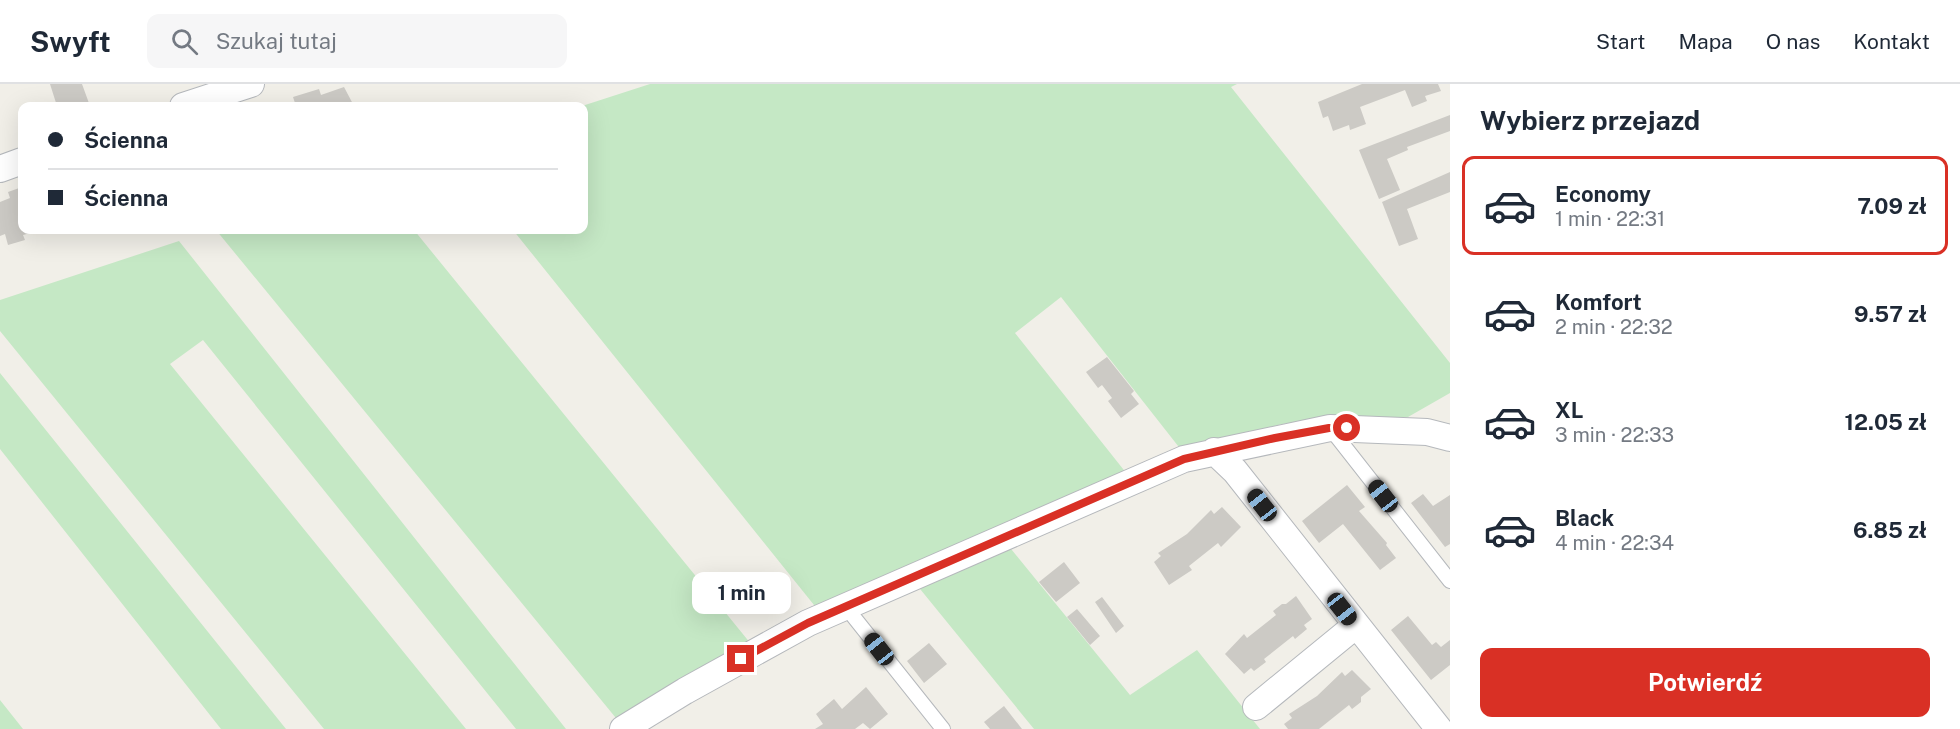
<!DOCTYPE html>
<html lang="pl">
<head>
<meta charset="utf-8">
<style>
  :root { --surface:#fff; --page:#f6f6f7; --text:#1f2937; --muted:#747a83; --line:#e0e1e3; --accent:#d93025 }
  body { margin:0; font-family:"Public Sans",sans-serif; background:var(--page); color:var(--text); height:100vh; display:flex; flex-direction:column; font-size:22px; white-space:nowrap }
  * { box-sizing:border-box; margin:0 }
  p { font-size:20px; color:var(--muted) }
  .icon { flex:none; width:33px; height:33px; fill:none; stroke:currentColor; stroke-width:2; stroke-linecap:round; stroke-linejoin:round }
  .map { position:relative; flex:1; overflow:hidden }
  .details { display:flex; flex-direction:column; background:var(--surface); width:510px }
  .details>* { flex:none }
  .top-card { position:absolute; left:18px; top:18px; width:570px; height:132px; border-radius:12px; box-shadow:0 6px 24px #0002; display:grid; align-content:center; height:132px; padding:0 30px; background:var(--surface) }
  .end { position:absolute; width:27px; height:27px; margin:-14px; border:8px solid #d93025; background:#fff; box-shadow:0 0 0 3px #fff }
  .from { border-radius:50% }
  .bubble { position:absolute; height:42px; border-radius:12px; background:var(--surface); box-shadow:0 6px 24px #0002; font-size:20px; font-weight:700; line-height:42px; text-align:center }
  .car { position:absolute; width:18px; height:36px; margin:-18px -9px; border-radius:8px; box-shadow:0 0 4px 2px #0007; background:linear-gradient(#222 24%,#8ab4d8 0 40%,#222 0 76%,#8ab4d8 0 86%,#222 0) }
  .top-card b { display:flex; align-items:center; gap:21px; height:57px; font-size:22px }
  .top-card b+b { border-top:2px solid var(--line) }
  .top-card i { width:15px; height:15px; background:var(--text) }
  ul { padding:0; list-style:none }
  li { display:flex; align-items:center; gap:18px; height:99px; margin:0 12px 9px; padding:0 18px; border:3px solid transparent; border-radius:12px }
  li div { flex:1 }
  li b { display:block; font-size:22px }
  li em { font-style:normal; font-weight:700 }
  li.current { border-color:var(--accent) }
  li>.icon { width:54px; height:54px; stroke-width:1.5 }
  h2 { padding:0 30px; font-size:27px; line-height:72px }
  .button { display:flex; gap:12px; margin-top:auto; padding:12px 30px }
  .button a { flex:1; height:69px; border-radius:12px; background:var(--accent); color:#fff; font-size:24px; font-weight:700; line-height:69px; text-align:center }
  header { display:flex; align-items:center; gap:36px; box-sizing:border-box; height:84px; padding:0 30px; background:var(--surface); border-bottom:2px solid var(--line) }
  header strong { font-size:28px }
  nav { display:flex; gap:33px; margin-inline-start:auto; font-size:21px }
  .search { width:420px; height:54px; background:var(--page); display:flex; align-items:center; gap:15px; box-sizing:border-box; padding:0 21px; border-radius:12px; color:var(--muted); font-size:22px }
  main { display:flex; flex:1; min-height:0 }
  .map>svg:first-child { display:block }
  .green { fill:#c5e8c5 }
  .building { fill:#cccac5 }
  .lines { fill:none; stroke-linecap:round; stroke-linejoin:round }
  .service-casing { stroke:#b5b8bc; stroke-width:16 }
  .minor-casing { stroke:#b5b8bc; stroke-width:28 }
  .service { stroke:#fff; stroke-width:14 }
  .minor { stroke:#fff; stroke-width:26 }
  .route { stroke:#d93025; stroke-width:8 }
</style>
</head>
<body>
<header>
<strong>Swyft</strong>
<div class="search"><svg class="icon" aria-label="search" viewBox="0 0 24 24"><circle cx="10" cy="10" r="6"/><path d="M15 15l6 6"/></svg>Szukaj tutaj</div>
<nav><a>Start</a><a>Mapa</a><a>O nas</a><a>Kontakt</a></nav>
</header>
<main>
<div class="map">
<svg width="1450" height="645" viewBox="0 0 1450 645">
  <rect width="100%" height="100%" fill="#f1efe8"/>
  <path class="green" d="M650,0h587l-6,3 219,276v30l-42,24 -70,1 -56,6 -100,27 -121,-154 -46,36 112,141 -309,136 -305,-380h71l-2,-124z
    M216,146h198l337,414 -131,79z
    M179,157l387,488h-50l-313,-389 -33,24 296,365h-142l-324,-398v-31z
    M0,289l286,356h-65l-221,-280z
    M1007,460l123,151 67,-45 63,79h-226l-118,-145z
    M0,616l23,29h-23z"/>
  <path class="building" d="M50,0h32l8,22h-33z
    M1362,0h76l3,7 -16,5 2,5 -15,6 -7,-17 -45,17 6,17 -16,6 -1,-5 -16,6 -5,-15 -5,2 -5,-16z
    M344,3l10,19h-68l9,-3 -2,-6 26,-8 2,6z
    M1450,31v16l-43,16 1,3 -21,9 13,31 -21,9 -20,-49z
    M1450,88v20l-43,17 11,30 -19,7 -17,-44z
    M22,103v43h19l-18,5 2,5 -17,5 -3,-11 -5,2v-34l10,-4 -2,-6z
    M1107,273l27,34 -3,3 8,10 -18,14 -13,-17 4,-3 -10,-13 -4,3 -12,-16z
    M1347,401l18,22 -6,4 28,32 -1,2 10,13 -16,12 -37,-46 -24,19 -17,-22z
    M1423,410l10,12 17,-11v49l-5,3 -34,-44z
    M1222,423l19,20 -20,20 -3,-4 -29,23 3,4 -23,15 -15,-23 7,-6 -3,-3 29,-19 24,-24 3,4z
    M1064,478l16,21 -24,19 -17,-20z
    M1296,512l16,23 -8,6 3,4 -12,10 -2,-3 -29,23 2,3 -12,9 -3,-3 -7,6 -19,-20 19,-20 3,4 29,-23 -3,-4 9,-7h4z
    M1102,513l22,29 -8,7 -21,-31z
    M1077,525l23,27 -10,9 -23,-28z
    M1408,532l24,29 4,-3 5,5 9,-7v25l-19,15 -40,-50z
    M929,559l18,21 -23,19 -17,-22z
    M1352,586l19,19 -10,8v5l-9,7 -3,-4 -30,24h-31l-4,-5 8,-6 -3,-4 28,-18 25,-24 3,4z
    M866,603l22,27 -18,15 -7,-6 -8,6h-40l8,-5 -7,-10 18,-15 8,10z
    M1004,622l18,23h-32l-6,-7z"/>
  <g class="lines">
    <defs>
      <path id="service" d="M1330,344l120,153
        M845,522l98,123"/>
      <path id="minor" d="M183,22l68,-22
        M0,85l22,-8
        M1214,367l21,20 204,258
        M1256,623l99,-81
        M623,645l62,-38 123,-68 376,-164 146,-31 97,4 23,6"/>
    </defs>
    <use href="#service" class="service-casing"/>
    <use href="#minor" class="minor-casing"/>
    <use href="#service" class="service"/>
    <use href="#minor" class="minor"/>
  </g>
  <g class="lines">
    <path class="route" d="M741,575l67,-36 376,-164 91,-21 54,-10h18"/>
  </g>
</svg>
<i class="end from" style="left:1347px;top:344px"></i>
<i class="end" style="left:741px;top:575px"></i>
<div class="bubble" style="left:692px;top:488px;width:99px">1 min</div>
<i class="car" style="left:1383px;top:412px;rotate:322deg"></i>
<i class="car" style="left:1262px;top:421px;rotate:322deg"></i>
<i class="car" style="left:1342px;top:525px;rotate:142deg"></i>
<i class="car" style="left:879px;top:565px;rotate:322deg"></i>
<div class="top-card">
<b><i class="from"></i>Ścienna</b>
<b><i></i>Ścienna</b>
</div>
</div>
<section class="details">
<h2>Wybierz przejazd</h2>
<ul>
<li class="current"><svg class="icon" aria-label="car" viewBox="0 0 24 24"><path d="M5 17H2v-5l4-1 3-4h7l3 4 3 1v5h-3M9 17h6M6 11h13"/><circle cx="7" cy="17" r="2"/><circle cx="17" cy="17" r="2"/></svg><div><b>Economy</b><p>1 min · 22:31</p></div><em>7.09 zł</em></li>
<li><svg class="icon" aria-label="car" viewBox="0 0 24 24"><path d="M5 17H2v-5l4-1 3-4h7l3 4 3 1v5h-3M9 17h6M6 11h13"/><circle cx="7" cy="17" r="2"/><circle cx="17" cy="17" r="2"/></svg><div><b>Komfort</b><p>2 min · 22:32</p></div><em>9.57 zł</em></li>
<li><svg class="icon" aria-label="car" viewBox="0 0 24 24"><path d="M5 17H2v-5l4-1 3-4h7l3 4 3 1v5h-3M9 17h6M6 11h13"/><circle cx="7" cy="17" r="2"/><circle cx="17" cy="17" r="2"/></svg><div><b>XL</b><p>3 min · 22:33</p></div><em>12.05 zł</em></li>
<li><svg class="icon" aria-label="car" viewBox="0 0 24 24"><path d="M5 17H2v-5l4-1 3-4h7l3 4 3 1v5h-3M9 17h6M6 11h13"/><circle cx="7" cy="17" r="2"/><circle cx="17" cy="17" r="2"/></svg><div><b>Black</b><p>4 min · 22:34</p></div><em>6.85 zł</em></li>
</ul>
<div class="button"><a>Potwierdź</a></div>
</section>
</main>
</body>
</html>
